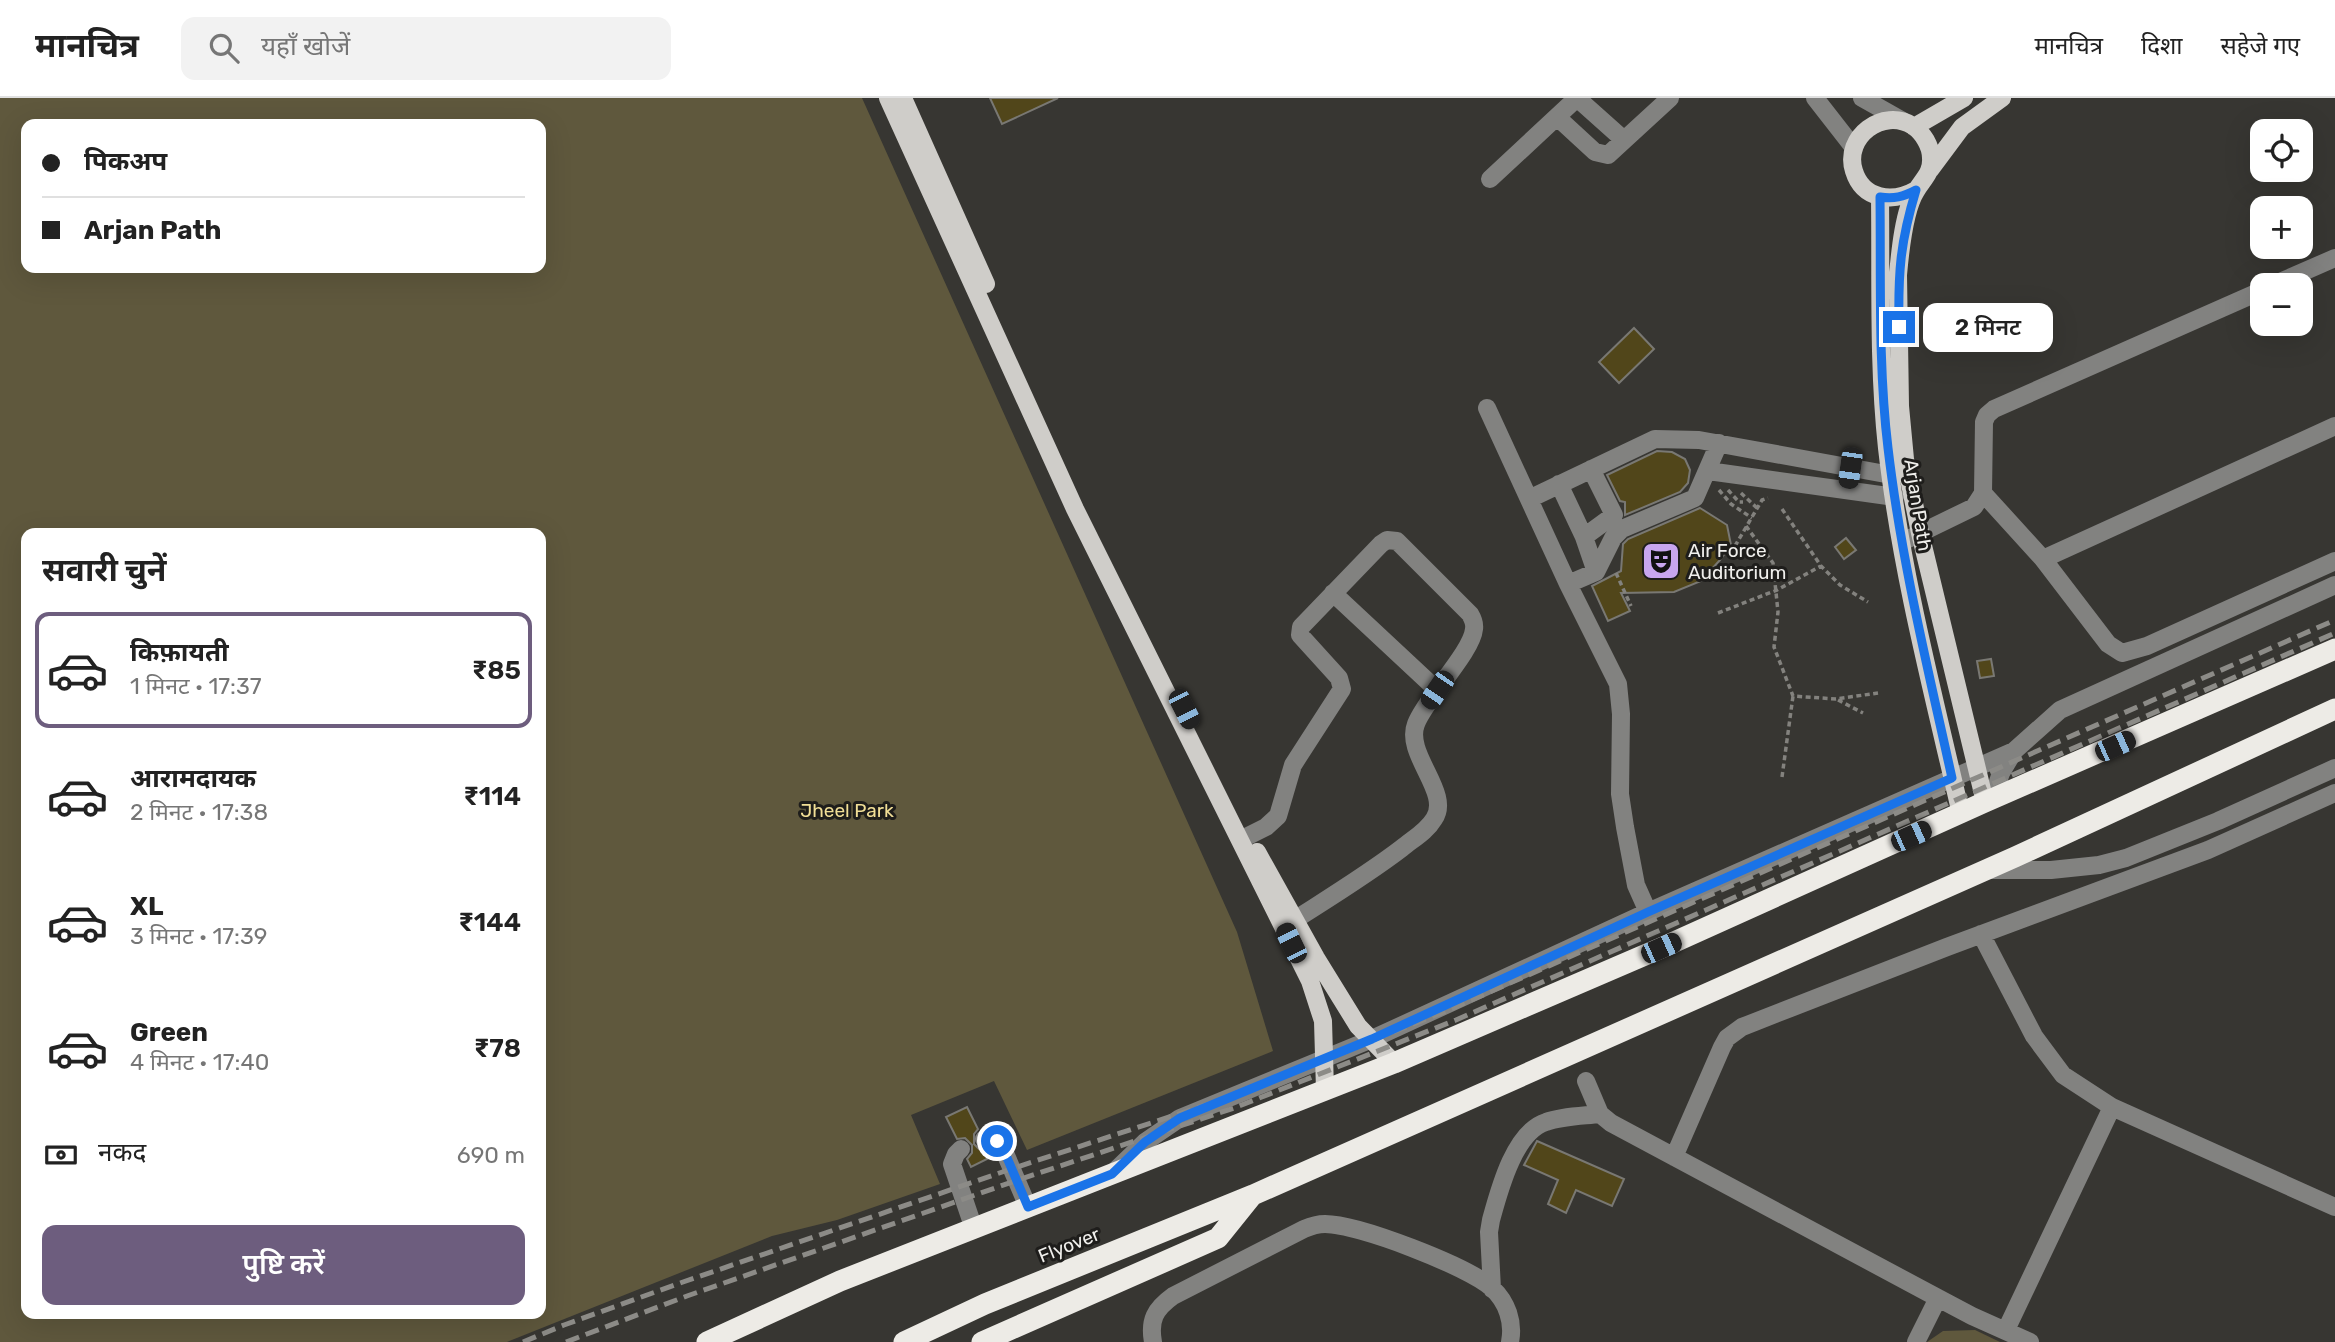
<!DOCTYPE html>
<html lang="hi">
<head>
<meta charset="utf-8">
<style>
  :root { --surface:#fff; --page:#f2f2f2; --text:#222; --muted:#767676; --line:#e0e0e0; --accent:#6d5d7e }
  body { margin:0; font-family:Rubik,"Noto Sans Devanagari",sans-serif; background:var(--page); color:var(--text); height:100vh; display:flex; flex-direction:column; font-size:26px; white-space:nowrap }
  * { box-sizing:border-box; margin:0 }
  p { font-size:23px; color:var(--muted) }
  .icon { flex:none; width:38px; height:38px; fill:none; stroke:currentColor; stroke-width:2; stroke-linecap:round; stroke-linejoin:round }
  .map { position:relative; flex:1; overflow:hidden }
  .side { position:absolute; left:21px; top:430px; width:525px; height:791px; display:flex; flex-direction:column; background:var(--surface); border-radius:14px; box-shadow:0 7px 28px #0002 }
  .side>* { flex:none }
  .top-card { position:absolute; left:21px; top:21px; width:525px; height:154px; border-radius:14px; box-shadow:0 7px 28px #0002; display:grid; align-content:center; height:154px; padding:0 21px; background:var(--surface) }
  .fabs { position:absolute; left:2250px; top:21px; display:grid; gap:14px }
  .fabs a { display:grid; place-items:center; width:63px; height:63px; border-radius:14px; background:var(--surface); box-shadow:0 7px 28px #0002; font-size:35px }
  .end { position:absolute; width:32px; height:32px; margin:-16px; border:9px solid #1a73e8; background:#fff; box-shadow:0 0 0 4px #fff }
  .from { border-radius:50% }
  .bubble { position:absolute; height:49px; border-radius:14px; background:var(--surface); box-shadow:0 7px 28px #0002; font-size:23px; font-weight:600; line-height:49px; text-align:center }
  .car { position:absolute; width:21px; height:42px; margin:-21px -10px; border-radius:9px; box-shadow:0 0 5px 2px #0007; background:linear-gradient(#222 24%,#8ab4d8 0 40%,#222 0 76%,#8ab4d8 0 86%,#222 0) }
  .top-card b { display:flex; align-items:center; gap:24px; height:66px; font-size:26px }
  .top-card b+b { border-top:2px solid var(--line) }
  .top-card i { width:18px; height:18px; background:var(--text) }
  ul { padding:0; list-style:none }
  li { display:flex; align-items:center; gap:21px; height:116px; margin:0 14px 10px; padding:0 7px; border:4px solid transparent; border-radius:14px }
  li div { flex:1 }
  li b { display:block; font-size:26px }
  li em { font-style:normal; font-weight:600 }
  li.current { border-color:var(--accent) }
  li>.icon { width:63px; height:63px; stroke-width:1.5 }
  h2 { padding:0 21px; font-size:32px; line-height:84px }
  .pay { display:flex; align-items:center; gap:18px; height:77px; padding:0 21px; font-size:26px }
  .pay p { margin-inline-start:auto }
  .action { display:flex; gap:14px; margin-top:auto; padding:14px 21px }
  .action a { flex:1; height:80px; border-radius:14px; background:var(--accent); color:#fff; font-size:28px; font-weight:600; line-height:80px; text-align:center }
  header { display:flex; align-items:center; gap:42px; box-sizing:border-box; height:98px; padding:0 35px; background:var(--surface); border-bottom:2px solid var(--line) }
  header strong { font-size:33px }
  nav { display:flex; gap:38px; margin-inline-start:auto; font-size:24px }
  .search { width:490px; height:63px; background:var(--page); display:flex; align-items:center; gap:18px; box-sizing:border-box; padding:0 24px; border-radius:14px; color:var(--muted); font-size:26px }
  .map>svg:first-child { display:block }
  .green { fill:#5f583d; fill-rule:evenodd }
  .building { fill:#51461a; stroke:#797873; stroke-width:2 }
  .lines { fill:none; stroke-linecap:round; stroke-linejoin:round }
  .path { stroke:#83827e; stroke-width:3.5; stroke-dasharray:5 3.5; stroke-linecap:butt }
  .minor { stroke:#828280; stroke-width:18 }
  .major { stroke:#cfcdc9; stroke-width:18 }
  .highway { stroke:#edebe6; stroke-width:21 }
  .rail { stroke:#8c8b87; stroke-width:5; stroke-dasharray:14 7; stroke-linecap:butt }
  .route { stroke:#1a73e8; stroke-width:9 }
  .labels { text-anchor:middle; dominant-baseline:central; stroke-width:6; stroke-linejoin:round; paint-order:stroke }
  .street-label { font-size:19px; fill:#f0efec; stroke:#1e1d1b }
  .poi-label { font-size:19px; fill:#f0efec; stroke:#1e1d1b; text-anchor:start }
  .park-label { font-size:19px; fill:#f1de96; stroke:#1e1d1b }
</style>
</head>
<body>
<header>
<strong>मानचित्र</strong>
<div class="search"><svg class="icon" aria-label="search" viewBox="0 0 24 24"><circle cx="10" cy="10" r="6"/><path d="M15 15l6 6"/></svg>यहाँ खोजें</div>
<nav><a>मानचित्र</a><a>दिशा</a><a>सहेजे गए</a></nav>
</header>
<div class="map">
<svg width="2335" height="1244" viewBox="0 0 2335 1244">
  <rect width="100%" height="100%" fill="#373632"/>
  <path class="green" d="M0,0h862l375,834 36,119 -246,99 -33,-69 -83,34 29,69 -103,36 -65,16 -265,106h-507zM26,26h515v144h-515zM26,436h515v780h-515z
    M1975,1232l25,12h-73l16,-11z"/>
  <path class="building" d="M990,0h68l-56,26z
    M1634,230l20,21 -35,34 -20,-21z
    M1657,353l15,1 13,7 5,11 -2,13 -8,9 -55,23v-13l-5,-1 -13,-26z
    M1700,410l27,17 4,20 -11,15 -19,21 -27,11 -53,1 9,18 -22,10 -16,-35 29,-15 2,-27 5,-5z
    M1846,440l10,12 -12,9 -9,-12z
    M1991,561l3,17 -14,2 -3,-17z
    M967,1009l11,22 -4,5v10l5,5 9,1 3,7 -20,10 -4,-8 5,-6v-8l-7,-7 -8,1 -11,-22z
    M1537,1043l87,38 -12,27 -36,-16 -10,23 -18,-9 10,-24 -34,-15z"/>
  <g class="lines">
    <path class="path" d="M1719,392l12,14 21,14
      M1728,392l11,12h4
      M1741,395l16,15
      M1782,411l39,57 19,19 28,17
      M1746,428l27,37 5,49 -4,35 19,49 43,3 42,-6
      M1735,448l27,-46 6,-2
      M1616,475l15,33
      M1718,515l59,-23 44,-24
      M1838,602l25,13
      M1782,679l11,-81"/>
    <path class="minor" d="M1577,0l47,42
      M1815,0l39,50
      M1862,0l41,23
      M1557,19l38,35 13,3 62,-57
      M1490,81l87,-81
      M2273,187l62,-27
      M1487,310l81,176 50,100 3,30 -1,80 5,33 11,58 12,27
      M1708,373l187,26
      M1559,386l25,53 12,35
      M1983,395l60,66 65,85 14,9 25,-7 188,-85
      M1529,401l126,-60 44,1 192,35
      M1584,439l30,-22 -23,-46
      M1902,444l72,-35 9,-14 1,-71 3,-7 7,-6 269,-119
      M2043,461l292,-133
      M1568,486l28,-12 17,-34 9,-9 73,-31 24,-55
      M1333,495l104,97
      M1992,701l9,-26 13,-22 46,-41 275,-125
      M1248,738l18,-9 12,-11 15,-51 49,-76 -3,-11 -39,-43 1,-8 80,-83 6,-4 10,1 73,73c3,5 5,9 4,15 -2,23 -48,69 -58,95 -12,30 36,69 18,95 -7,12 -21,20 -32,29 -34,26 -70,48 -106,71
      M1991,772h60l48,-5 27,-7 92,-37 117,-53
      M1981,836l53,102 29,39 49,32 223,100
      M1586,983l14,33 11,9 327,175
      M984,1041h8l10,7 26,61
      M961,1051l-5,5 -4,10 22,65
      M1674,1059l48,-110 5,-9 15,-11 205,-80 261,-97 127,-57
      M1116,1072l29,-28 35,-24 192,-79 276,-127 366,-161
      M1492,1191l-3,-57 2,-12c8,-29 23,-88 55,-98 17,-6 37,-6 54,-8
      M2006,1232l106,-223
      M1153,1244c-4,-22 2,-33 20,-46l131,-67c7,-3 13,-5 21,-5 33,0 142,42 167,64 15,14 22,34 18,54
      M1916,1244l22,-44 34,18 58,26"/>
    <path class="major" d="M888,0l187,411 235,472 13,40 2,69
      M903,0l83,186
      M1914,29l50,-29
      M1930,72l32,-43 40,-29
      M1916,92c-23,13 -53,10 -62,-19 -11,-34 29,-64 59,-45 10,7 18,20 18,32 1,15 -8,21 -15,33 -12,19 -16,61 -18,84l2,131 5,53 15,74 65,269
      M1880,99c1,83 -2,168 7,251 14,123 46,245 74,366
      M1257,754l59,106 42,68 36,37"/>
    <path class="highway" d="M707,1244l133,-61 554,-218 267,-115 324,-146 350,-153
      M904,1244l81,-38 268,-109 762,-338 320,-148
      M982,1244l236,-104 33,-41"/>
    <path class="rail" d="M523,1244l41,-17 119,-43 328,-113 219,-72 221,-88 884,-389
      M566,1244l121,-46 328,-115 219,-73 222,-88 879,-387"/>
  </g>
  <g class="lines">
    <path class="route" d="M997,1043l5,5 26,61 84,-33 33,-32 35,-24 192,-79 276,-127 304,-134c-24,-109 -51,-219 -64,-330 -10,-83 -7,-168 -8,-251 14,2 23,0 36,-7 -16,53 -18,83 -17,137"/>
  </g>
  <defs>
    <symbol id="theatre-square" viewBox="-11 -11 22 22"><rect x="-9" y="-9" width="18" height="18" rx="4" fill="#c8a6ef" stroke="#1e1d1b"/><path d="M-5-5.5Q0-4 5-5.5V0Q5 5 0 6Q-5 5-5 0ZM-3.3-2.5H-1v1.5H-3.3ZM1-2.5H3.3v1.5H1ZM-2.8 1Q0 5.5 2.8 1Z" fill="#111"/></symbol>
  </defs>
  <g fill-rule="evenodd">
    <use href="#theatre-square" x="1639" y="441" width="44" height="44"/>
  </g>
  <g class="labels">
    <g class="street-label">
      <text transform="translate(1918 407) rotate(81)">Arjan Path</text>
      <text transform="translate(1069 1147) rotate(-22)">Flyover</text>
    </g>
    <g class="poi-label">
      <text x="1688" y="452">Air Force<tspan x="1688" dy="22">Auditorium</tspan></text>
    </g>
    <g class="park-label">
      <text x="847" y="712">Jheel Park</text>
    </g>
  </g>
</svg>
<div class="fabs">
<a><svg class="icon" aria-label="locate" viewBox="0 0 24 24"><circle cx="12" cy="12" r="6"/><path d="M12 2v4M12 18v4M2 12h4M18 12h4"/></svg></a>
<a>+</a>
<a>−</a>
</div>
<i class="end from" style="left:997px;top:1043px"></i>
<i class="end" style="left:1899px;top:229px"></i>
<div class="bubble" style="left:1923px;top:205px;width:130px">2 मिनट</div>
<i class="car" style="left:1850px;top:370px;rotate:188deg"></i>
<i class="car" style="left:1437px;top:592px;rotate:214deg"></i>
<i class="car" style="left:1184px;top:611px;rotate:153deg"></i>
<i class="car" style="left:2115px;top:648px;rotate:66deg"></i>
<i class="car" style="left:1911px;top:738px;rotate:66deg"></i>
<i class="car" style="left:1291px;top:845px;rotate:334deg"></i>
<i class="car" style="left:1661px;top:850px;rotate:66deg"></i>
<div class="top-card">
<b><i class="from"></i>पिकअप</b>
<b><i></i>Arjan Path</b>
</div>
<section class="side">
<h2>सवारी चुनें</h2>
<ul>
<li class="current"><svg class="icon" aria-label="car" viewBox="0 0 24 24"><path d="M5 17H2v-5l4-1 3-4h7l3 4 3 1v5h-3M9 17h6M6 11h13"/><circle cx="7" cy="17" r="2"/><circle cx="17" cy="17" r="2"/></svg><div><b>किफ़ायती</b><p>1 मिनट · 17:37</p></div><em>₹85</em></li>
<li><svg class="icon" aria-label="car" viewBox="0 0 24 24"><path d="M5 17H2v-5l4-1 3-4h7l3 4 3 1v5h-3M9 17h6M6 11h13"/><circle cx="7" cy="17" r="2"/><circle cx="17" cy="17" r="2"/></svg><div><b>आरामदायक</b><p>2 मिनट · 17:38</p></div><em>₹114</em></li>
<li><svg class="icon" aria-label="car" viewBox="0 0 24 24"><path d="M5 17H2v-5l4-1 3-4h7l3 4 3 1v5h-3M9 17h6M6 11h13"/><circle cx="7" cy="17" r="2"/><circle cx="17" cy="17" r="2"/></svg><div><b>XL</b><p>3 मिनट · 17:39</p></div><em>₹144</em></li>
<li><svg class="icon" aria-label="car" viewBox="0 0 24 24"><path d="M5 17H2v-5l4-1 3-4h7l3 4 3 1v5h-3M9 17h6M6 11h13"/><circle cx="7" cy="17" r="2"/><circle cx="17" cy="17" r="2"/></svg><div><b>Green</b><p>4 मिनट · 17:40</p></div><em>₹78</em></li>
</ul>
<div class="pay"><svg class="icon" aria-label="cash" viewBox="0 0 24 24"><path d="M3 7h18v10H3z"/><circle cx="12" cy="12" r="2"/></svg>नकद<p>690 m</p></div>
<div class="action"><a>पुष्टि करें</a></div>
</section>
</div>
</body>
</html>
